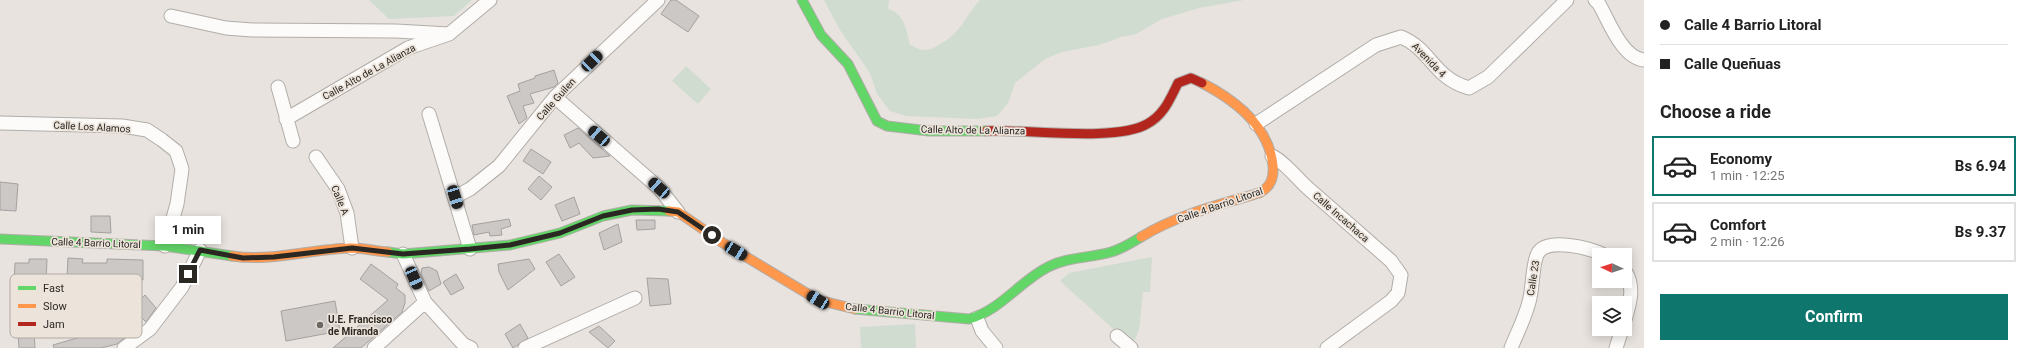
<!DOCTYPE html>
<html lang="en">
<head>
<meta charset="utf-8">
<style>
  :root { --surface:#fff; --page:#f6f6f6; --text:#222; --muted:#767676; --line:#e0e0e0; --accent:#0f766e }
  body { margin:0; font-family:Roboto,sans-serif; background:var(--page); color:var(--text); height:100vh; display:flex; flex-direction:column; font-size:15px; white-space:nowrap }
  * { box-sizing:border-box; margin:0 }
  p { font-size:13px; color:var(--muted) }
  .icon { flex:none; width:22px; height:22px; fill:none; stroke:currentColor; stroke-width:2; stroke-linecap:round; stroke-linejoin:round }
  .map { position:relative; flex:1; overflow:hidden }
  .sheet { display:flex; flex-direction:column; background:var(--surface); width:380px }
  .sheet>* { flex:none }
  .guide { display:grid; align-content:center; height:88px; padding:0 16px; background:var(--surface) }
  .needle { width:26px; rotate:273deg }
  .tools { position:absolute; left:1592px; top:248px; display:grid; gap:8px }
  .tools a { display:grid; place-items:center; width:40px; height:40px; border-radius:0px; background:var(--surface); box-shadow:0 2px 10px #0003; font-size:20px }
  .end { position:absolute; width:18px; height:18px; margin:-9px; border:5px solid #2b2824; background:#fff; box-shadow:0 0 0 2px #fff }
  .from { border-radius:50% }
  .bubble { position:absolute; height:28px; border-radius:0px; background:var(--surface); box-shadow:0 2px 10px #0003; font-size:13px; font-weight:700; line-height:28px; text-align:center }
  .car { position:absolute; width:12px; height:24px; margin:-12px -6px; border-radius:5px; box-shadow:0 0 3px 1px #0007; background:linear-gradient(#222 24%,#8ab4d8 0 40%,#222 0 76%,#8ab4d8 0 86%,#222 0) }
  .guide b { display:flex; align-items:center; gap:14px; height:38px; font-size:15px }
  .guide b+b { border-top:1px solid var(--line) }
  .guide i { width:10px; height:10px; background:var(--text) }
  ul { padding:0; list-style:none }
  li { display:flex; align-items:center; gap:12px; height:60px; margin:0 8px 6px; padding:0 8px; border:2px solid var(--line); border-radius:0px }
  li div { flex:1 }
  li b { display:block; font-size:15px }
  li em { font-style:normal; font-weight:700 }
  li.on { border-color:var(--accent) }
  li>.icon { width:36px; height:36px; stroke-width:1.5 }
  h2 { padding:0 16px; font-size:18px; line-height:48px }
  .primary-button { display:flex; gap:8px; margin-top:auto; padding:8px 16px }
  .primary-button a { flex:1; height:46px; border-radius:0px; background:var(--accent); color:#fff; font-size:16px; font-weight:700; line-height:46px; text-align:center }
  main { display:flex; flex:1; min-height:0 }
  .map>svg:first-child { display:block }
  .green { fill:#d0dccf }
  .building { fill:#cbc8c6; stroke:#a4a1a0 }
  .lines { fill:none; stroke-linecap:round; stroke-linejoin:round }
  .street-casing { stroke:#b1ada9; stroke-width:15 }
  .fast-casing { stroke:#b1ada9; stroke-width:11 }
  .slow-casing { stroke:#b1ada9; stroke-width:11 }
  .jam-casing { stroke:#b1ada9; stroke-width:11 }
  .street { stroke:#fcfbfa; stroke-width:13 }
  .fast { stroke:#63d668; stroke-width:9 }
  .slow { stroke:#ff974d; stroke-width:9 }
  .jam { stroke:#b3261e; stroke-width:9 }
  .route { stroke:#2b2824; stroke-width:5 }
  .poi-dot { fill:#6d6965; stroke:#ece3da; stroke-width:1.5 }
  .labels { text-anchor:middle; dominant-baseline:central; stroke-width:3.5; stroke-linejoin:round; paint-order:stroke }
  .street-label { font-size:10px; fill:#2b2824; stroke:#ece3da }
  .poi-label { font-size:10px; font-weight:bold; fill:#2b2824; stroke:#ece3da; text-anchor:start }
  .key { fill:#ece3da; stroke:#b2aba3; stroke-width:1 }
  .key-label { font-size:11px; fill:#2b2824 }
</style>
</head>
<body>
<main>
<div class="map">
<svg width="1644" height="348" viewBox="0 0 1644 348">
  <rect width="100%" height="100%" fill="#e8e3de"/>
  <path class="green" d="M369,0h103l-18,16 -65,3z
    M824,0h65l-1,9c17,5 18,21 22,36 4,2 10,5 15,5 4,0 11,-3 14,-5 23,-13 25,-27 41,-45h264l-45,8 -37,11 -26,15 -15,3 -22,8 -37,7 -17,7 -30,24 -7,20 -11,13 -19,3 -72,-3 -16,-5 -13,-17 -7,-21 -30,-43z
    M686,66l25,23 -13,15 -26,-23z
    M1152,257l-2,35h-7l-4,38 -7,16 -72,-65 9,-8z
    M915,324l1,24h-55l-1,-21z"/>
  <path class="building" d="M671,0h5l23,16 -11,16 -27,-18z
    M554,70l4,13 -4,4 -24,7 4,9 -11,3 4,12 -8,6 -12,-28 13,-5 -2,-7 17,-6v-2z
    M578,128l32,28 -17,2 -14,-15 -9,5 -6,-13z
    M531,149l20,13 -8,12 -20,-13z
    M539,176l13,11 -11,13 -13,-11z
    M0,182l18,2 -2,27 -16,-1z
    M574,197l6,17 -18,7 -7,-16z
    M91,216h19l1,17 -20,-1z
    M509,219l2,7 -10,3 1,6 -12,1 -1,-4 -15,3 -2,-10z
    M636,220h19v9l-18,1z
    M618,224l4,18 -18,8 -5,-17z
    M559,254l16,23 -14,9 -15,-24z
    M68,258l15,1 -1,4h25v-4l36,1v20l-38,-1v6h-12v-7l-26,-1z
    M29,259h18l-1,23h-32l1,-19h14z
    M529,259l6,10 -27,21 -9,-18 -1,-8z
    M371,264l27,20 -2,4 9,7v8l-3,9 -41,36h-28l55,-48 -28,-21z
    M429,267l8,4 4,13 -12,7 -8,-17 1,-6z
    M456,274l8,14 -13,7 -8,-13z
    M647,278l21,1 3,25 -21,2z
    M145,295l11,13 -10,14 -6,-6 -14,13 2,6 -11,9 -16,4h-47l-1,-3 31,-9 -1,-3 23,-7 -3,-9 17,-6 2,6z
    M335,301l5,30 -54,10 -5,-30z
    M520,324l8,14 -15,10 -8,-14z
    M599,326l16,15 -7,7 -19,-16z
    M34,331l1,17h-16l-1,-15z"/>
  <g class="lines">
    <defs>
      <path id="street" d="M1595,0l4,4c10,17 23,54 45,56
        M171,16l55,12 26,2 144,1 53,3
        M278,87l15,54
        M555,97l104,91 19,24
        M429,114l41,135
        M286,119l122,-71 41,-14 41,-34
        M0,123l122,3 25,4 15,10 14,11 6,18 -5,35 -12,42
        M1256,124l120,-79 25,-8c30,12 32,41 68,51l19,-11 79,-77
        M1272,156c12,5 27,25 38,34 27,24 54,47 81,71l10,14 -3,18 -7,8 -64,47
        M316,157l22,32 9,24 5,35
        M455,197l15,-8 29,-23 56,-69 103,-97
        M403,254l22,48 38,42 8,4
        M1625,271c10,15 5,32 0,49
        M977,318l5,13 14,17
        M1117,336l14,12
        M124,348l26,-19 32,-42 18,-37
        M374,348l51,-46
        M525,348l110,-50
        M1511,348c6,-15 14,-30 18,-46 4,-12 3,-39 9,-49 9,-16 52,-5 66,2
        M1616,348l6,-19"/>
      <path id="fast" d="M802,0l19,35 27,29 29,57 10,5 42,5h57
        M0,239l165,7 67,10
        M388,252l15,2 107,-9 50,-12 43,-17 29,-6 37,1
        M855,309l114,10c32,-9 51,-38 79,-52 19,-10 42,-9 63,-15 11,-3 20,-9 30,-15"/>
      <path id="slow" d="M669,211l9,1 45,31 95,57 37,9
        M1141,237c36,-22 77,-32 118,-44 12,-6 15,-15 14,-27 -4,-40 -38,-66 -71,-83
        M232,256c40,6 79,-7 119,-8 12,0 25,3 37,4"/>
      <path id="jam" d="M986,131c40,-2 130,11 161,-7 17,-9 23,-25 31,-41l13,-5 11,5"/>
    </defs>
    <use href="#street" class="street-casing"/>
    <use href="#fast" class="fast-casing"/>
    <use href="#slow" class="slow-casing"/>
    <use href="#jam" class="jam-casing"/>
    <use href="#street" class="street"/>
    <use href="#fast" class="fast"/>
    <use href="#slow" class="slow"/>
    <use href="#jam" class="jam"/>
  </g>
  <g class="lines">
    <path class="route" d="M188,274l12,-24 43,8 31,-1 78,-9 51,6 67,-5 40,-4 50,-12 43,-17 29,-6 26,-1 20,3 34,23"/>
  </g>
  <circle class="poi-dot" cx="320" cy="325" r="4"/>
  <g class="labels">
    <g class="street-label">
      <text transform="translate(1429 60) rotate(46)">Avenida 4</text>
      <text transform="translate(369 72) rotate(-29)">Calle Alto de La Alianza</text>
      <text transform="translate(556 99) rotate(-48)">Calle Guilen</text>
      <text transform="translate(92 127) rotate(3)">Calle Los Alamos</text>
      <text transform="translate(973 130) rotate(1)">Calle Alto de La Alianza</text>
      <text transform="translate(340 200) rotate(68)">Calle A</text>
      <text transform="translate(1220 205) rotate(-19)">Calle 4 Barrio Litoral</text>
      <text transform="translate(1341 217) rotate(41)">Calle Incachaca</text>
      <text transform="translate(96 243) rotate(2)">Calle 4 Barrio Litoral</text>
      <text transform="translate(1533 278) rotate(-81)">Calle 23</text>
      <text transform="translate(890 311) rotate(6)">Calle 4 Barrio Litoral</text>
    </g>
    <g class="poi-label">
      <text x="328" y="319">U.E. Francisco<tspan x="328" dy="12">de Miranda</tspan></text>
    </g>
  </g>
  <rect x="10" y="274" width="132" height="64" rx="6" class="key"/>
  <rect x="18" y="286" width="18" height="4" fill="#63d668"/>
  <rect x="18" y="304" width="18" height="4" fill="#ff974d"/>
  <rect x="18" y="322" width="18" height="4" fill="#b3261e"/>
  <g class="key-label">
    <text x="43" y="292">Fast</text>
    <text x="43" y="310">Slow</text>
    <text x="43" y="328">Jam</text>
  </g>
</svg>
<div class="tools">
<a><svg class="needle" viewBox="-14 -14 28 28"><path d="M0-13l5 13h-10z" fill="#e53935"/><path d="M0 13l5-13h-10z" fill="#767676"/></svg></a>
<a><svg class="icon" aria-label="layers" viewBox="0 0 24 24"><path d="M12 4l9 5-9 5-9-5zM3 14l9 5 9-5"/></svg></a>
</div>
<i class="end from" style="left:712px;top:235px"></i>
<i class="end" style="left:188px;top:274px"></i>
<div class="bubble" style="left:155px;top:216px;width:66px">1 min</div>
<i class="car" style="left:592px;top:61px;rotate:46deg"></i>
<i class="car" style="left:599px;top:136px;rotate:311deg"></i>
<i class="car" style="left:659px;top:188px;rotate:312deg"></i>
<i class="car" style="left:455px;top:197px;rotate:163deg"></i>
<i class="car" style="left:736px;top:251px;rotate:121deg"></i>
<i class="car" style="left:414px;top:278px;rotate:156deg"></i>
<i class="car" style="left:818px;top:300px;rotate:301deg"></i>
</div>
<section class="sheet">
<div class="guide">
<b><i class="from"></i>Calle 4 Barrio Litoral</b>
<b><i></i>Calle Queñuas</b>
</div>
<h2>Choose a ride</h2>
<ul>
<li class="on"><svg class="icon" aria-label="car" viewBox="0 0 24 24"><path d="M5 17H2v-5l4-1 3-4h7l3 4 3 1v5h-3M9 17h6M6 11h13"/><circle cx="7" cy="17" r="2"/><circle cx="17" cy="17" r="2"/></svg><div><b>Economy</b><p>1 min · 12:25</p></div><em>Bs 6.94</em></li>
<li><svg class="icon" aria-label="car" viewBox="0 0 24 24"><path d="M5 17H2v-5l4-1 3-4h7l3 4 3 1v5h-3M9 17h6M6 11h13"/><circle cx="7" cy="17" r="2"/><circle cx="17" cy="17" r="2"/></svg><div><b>Comfort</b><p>2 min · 12:26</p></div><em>Bs 9.37</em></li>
</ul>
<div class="primary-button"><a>Confirm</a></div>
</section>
</main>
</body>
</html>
